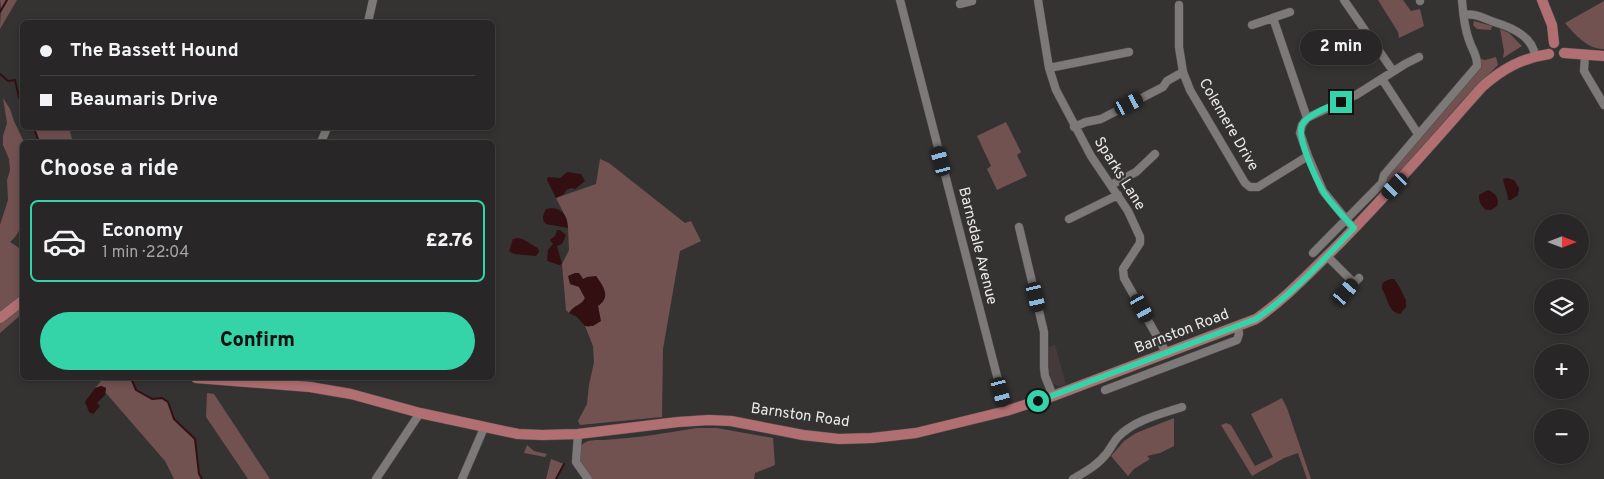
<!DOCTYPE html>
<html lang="en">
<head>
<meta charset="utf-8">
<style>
  :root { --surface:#282626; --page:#302e2e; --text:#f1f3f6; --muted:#a5a5a7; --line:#444343; --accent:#34d4a8 }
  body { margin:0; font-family:Overpass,sans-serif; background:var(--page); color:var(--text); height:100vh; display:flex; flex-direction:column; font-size:19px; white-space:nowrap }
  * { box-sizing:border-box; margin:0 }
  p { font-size:16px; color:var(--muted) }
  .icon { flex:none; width:28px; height:28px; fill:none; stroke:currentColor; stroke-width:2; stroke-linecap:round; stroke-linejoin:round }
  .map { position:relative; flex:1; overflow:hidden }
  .details { position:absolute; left:20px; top:140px; width:475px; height:240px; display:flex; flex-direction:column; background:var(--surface); border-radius:8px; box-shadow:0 2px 8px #0003,0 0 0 1px var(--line) }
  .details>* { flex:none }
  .top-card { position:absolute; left:20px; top:20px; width:475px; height:110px; border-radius:8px; box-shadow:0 2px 8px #0003,0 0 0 1px var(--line); display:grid; align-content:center; height:110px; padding:0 20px; background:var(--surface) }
  .needle { width:32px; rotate:90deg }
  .controls { position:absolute; left:1534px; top:214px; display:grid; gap:10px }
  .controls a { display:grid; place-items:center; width:55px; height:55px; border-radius:50%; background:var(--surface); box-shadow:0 2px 8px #0003,0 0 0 1px var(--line); font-size:25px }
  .end { position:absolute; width:22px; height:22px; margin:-11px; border:6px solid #34d4a8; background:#111; box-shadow:0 0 0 2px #111 }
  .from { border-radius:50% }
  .bubble { position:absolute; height:35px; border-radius:18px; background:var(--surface); box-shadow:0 2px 8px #0003,0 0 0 1px var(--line); font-size:16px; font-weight:800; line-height:35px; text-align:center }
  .car { position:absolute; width:15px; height:30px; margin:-15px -8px; border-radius:6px; box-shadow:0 0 4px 1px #0007; background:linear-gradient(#222 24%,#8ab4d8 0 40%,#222 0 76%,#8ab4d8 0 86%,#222 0) }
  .top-card b { display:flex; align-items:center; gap:18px; height:48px; font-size:19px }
  .top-card b+b { border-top:1px solid var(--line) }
  .top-card i { width:12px; height:12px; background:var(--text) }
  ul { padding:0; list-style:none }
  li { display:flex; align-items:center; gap:15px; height:82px; margin:0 10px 8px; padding:0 10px; border:2px solid transparent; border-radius:8px }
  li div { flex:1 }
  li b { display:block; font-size:19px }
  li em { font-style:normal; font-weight:800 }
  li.selected { border-color:var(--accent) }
  li>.icon { width:45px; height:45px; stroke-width:1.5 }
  h2 { padding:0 20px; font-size:22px; line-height:60px }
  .cta { display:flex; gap:10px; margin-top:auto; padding:10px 20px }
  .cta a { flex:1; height:58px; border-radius:30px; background:var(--accent); color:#111; font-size:20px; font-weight:800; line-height:58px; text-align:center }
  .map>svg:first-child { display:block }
  .built { fill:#443a3a }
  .green { fill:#725151 }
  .water { fill:#330f11 }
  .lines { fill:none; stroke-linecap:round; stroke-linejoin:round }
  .stream { stroke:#330f11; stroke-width:2 }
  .minor-casing { stroke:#535050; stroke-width:9 }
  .major-casing { stroke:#535050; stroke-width:11 }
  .minor { stroke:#7d7979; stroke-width:8 }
  .major { stroke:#b16f72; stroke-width:10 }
  .route { stroke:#34d4a8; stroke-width:6 }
  .labels { text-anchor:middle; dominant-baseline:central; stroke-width:4.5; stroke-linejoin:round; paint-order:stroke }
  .street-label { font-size:15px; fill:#ebe9e9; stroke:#353232 }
</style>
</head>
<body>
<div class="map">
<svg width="1604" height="479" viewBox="0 0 1604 479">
  <rect width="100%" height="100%" fill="#353232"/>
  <path class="built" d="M1055,345l11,39 -6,2 -8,-2 -5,-21 1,-16z"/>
  <path class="green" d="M0,0h17l-17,29c0,-9 2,-20 0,-29z
    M1378,0h25l8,11 9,-2 4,17 -25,12 -1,-6z
    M1604,1v48c-15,1 -30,-15 -39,-26z
    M1474,21l18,5 -1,4 -14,-1 -4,-4z
    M1500,29l9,4 13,13 -19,12 1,-7z
    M1496,57l2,8 -36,36 -75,86 -3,-3 2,-8 88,-101 5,-7 2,-9 4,1z
    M3,98l7,11 4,12 10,21h-2c0,10 1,20 0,29 0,4 -1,7 -2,12 0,4 2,7 2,11 4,16 1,39 -12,48l8,5 4,6v45l-22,17v-90l8,-25 -1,-20 3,-10 -1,-11 -6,-14v-9l4,-13z
    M1006,122l15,30 -4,3 10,21 -30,14 -10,-21 4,-3 -14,-30z
    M34,128h35l4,14h-34z
    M600,159l9,4 76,60 6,-2 10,20 -21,10 -17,98 -1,68 -82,8 -2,-4 9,-17 2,-19 5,-23 -1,-16 -8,-20 4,1 10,-14 -1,-7 6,-17 -8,-13 -13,4 -2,-5 -2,12 6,11c-3,7 -11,7 -16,15l-3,-3 -4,-46 7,-14 -1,-22 -1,-8 -11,-22 40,-14z
    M22,305v9l-22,19v-11z
    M98,378h33l5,12 16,9 10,-1 6,4 6,17 21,20 4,35 3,5h-28l-9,-18 -60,-69 1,-4 -5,-2 -6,2 6,-7z
    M207,393l7,1 56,85h-22l-42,-62z
    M1282,398l5,10 24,71h-4l-9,-26 -14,5 -32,18 -31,-51 5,-2 5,2 24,41 18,-9 -22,-43z
    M1174,418v28l-14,7 -13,3 3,3 -16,10 -6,7 -17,-20 13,-15 12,-8z
    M697,428h20l56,10 2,27 -20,8 -1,6h-164c-8,-10 -18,-22 -8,-34 5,-6 15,-5 22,-5 32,-2 62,-7 93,-12z
    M527,445l7,6 13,3 -2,3 -21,-4z
    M551,459l13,5 -8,15h-10z"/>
  <path class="water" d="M567,172l14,2 4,7 -10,8 -4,-1 -5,2 -2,4 -8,4 -9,-18 1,-3 12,1z
    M1507,178l7,2 5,8 -1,7 -7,5h-3c0,-7 -4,-14 -5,-21z
    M1488,190c7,3 12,8 9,16l-6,4h-5c-5,-4 -7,-8 -7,-15z
    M552,208c12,1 15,9 16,20l-22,-4c-5,-5 -3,-9 0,-15z
    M557,230h3l6,5 -4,9 -5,2 5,18 -3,1 -12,-4 1,-11 5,-6 -3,-4 5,-4z
    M518,238c7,1 13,7 20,10l1,4 -3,4 -22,-2 -5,-3 4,-12z
    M575,273h4l4,6 4,-2 9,-1c8,11 15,21 2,30l3,15 -8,5h-8l-8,-9 -8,-4c5,-8 13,-8 16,-15l-6,-11 -9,-3 -2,-8z
    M1391,279h3c6,7 8,14 12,21v7l-6,7c-12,-2 -12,-16 -18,-25 -1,-7 3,-8 9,-10z
    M101,386l5,2 -1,7 -8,8 3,3 -7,8 -4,-2 -4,-10 10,-14z"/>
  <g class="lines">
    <path class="stream" d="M0,12l7,-12
      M0,74l8,7 7,-1 4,17 3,6
      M34,128l5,14
      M131,378l5,12 16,9 10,-1 6,4 6,17 21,20 4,35 3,5
      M556,479l8,-15"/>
    <defs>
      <path id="minor" d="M900,0l106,411
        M1038,0l11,68 7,22 35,66 37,55 12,26v6l-17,26 1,9 43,76
        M1344,0l49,71
        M1420,1v-1
        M960,4l12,-3
        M1179,5v42l4,25
        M1464,15c11,-2 19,3 30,7 17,5 39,14 41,34
        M1273,18l34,100
        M368,22l5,-22
        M1252,25l38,-13
        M1585,55l-1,16 20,34
        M1049,68l80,-16
        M1382,79l36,55
        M1074,127l12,-5 15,-3 62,-32 4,-6 16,-9 7,18 55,93 5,4h8l50,-31
        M321,142l6,-14
        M1111,185l25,-13 19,-18
        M1069,219l49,-24
        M1019,227l25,105v35l1,9 8,20
        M1354,229l-31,-38 -15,-35 -8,-23 2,-8 5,-7 49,-23 49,-31 14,-7
        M1313,253l69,-70 2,-8 93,-109c1,-10 -5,-16 -8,-26 -5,-13 -6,-27 -7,-40
        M1327,256l27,27
        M1346,292l13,-14
        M1105,390l132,-50 2,-6 -1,-7
        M578,434l-2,28 12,17
        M376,479l44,-66
        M462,479l22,-51
        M1073,479c12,-7 25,-14 34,-26 4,-5 7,-12 11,-16 16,-17 43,-23 64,-30"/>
      <path id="major" d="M1542,0l10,25 2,18
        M1564,53l40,3
        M0,318l22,-17
        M196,378l114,9 41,7 69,19 98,21 24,1 36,-1 100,-12 31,-2 22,1 72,14 36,4 33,-1 44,-5 90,-22 47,-15 203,-77c29,-20 52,-45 77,-69 52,-52 100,-108 149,-163 20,-18 40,-29 67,-33"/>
    </defs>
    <use href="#minor" class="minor-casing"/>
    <use href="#major" class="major-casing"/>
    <use href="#minor" class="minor"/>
    <use href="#major" class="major"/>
  </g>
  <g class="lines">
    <path class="route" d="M1038,401l218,-82c37,-25 67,-59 98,-91 -10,-11 -21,-22 -30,-35 -7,-12 -28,-56 -22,-68 4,-10 29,-19 39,-23"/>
  </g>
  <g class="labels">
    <g class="street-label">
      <text transform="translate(1228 125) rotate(60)">Colemere Drive</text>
      <text transform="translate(1119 174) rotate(58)">Sparks Lane</text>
      <text transform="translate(977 246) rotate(76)">Barnsdale Avenue</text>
      <text transform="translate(1182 332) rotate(-21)">Barnston Road</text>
      <text transform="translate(800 416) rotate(8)">Barnston Road</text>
    </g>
  </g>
</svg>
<div class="controls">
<a><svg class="needle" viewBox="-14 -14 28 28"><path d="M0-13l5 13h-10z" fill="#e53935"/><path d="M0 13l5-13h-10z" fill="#a5a5a7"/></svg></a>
<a><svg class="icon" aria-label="layers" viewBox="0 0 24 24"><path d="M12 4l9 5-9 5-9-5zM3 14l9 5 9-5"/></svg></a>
<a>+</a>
<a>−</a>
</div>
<i class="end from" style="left:1038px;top:401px"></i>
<i class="end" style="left:1341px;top:102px"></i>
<div class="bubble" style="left:1300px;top:30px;width:82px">2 min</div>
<i class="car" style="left:1129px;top:104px;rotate:63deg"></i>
<i class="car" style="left:941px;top:161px;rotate:345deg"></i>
<i class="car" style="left:1395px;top:186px;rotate:224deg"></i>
<i class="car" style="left:1346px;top:292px;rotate:41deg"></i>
<i class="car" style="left:1036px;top:297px;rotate:167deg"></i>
<i class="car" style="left:1142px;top:308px;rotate:151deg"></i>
<i class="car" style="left:1001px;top:392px;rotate:165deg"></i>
<div class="top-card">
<b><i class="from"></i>The Bassett Hound</b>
<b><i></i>Beaumaris Drive</b>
</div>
<section class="details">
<h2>Choose a ride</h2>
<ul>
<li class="selected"><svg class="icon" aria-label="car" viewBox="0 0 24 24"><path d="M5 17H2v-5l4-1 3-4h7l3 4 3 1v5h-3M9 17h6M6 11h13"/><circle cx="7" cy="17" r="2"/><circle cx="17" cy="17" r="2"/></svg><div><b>Economy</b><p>1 min · 22:04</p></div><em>£2.76</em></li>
</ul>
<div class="cta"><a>Confirm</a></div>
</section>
</div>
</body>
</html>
